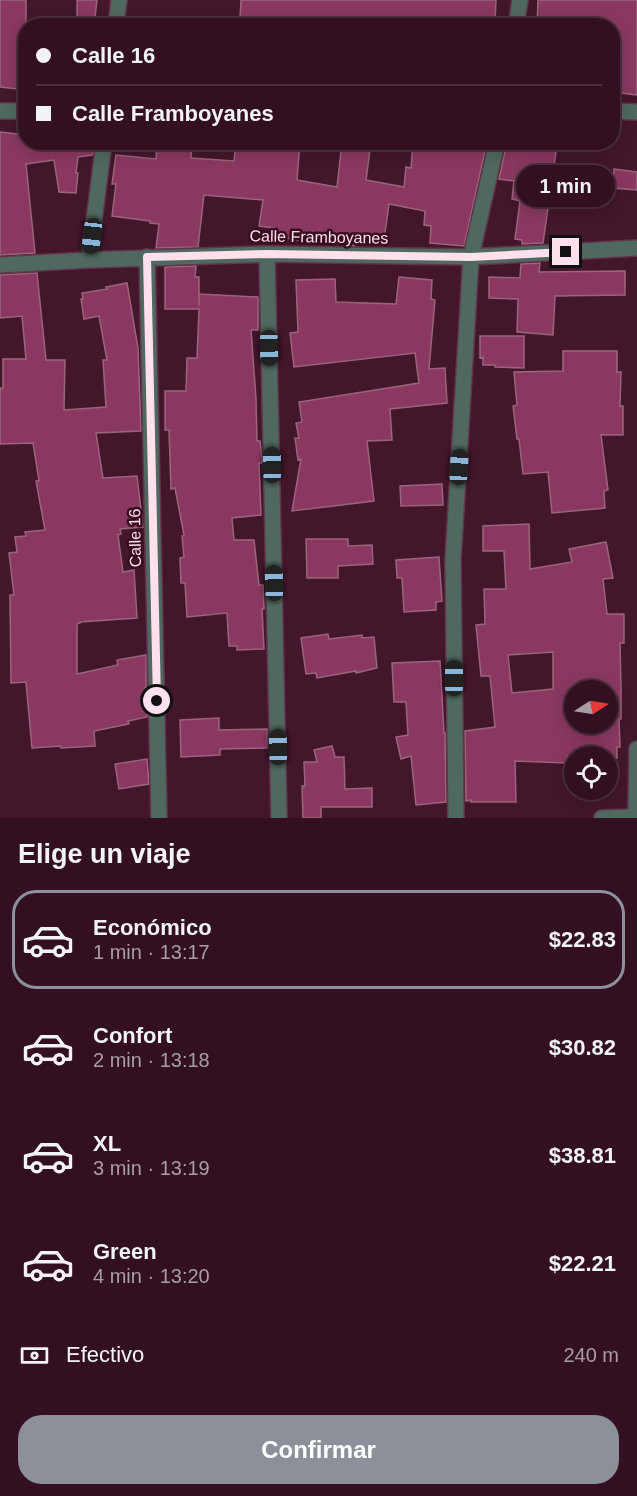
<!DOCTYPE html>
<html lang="es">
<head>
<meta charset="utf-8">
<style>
  :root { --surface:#321021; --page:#3a192a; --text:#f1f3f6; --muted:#a89da5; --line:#4d303f; --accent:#8c9099 }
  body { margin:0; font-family:Arial,sans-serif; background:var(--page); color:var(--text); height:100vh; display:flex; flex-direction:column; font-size:22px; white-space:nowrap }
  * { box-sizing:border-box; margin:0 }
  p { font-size:20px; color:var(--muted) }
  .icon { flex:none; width:33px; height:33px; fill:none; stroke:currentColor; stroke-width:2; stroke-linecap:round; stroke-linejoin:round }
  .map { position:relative; height:818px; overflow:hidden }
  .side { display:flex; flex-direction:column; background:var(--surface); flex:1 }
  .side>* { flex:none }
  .banner { position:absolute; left:18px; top:18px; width:602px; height:132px; border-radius:24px; box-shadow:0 3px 15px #0003,0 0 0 2px var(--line); display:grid; align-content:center; height:132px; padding:0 18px; background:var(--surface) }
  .needle { width:39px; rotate:78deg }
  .controls { position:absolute; left:564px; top:680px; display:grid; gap:12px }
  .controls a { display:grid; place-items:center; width:54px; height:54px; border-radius:50%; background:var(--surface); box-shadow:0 3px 15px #0003,0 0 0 2px var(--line); font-size:30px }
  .end { position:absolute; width:27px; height:27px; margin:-14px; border:8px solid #ffe0ec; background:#111; box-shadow:0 0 0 3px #111 }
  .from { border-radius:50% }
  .bubble { position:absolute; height:42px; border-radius:21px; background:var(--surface); box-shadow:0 3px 15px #0003,0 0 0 2px var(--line); font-size:20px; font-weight:700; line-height:42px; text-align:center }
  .car { position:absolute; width:18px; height:36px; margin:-18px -9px; border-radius:8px; box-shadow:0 0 4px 2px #0007; background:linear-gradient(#222 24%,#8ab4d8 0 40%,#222 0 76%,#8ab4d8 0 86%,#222 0) }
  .banner b { display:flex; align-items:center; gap:21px; height:57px; font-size:22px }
  .banner b+b { border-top:2px solid var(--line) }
  .banner i { width:15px; height:15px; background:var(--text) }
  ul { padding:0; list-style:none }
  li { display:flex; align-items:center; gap:18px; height:99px; margin:0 12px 9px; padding:0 6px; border:3px solid transparent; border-radius:24px }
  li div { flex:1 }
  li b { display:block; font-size:22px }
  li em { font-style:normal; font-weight:700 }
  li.on { border-color:var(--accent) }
  li>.icon { width:54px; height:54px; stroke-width:1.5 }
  h2 { padding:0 18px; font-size:27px; line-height:72px }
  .pay { display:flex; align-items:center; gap:15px; height:66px; padding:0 18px; font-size:22px }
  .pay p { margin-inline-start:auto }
  .action { display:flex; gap:12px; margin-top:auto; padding:12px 18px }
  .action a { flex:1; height:69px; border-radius:24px; background:var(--accent); color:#fff; font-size:24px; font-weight:700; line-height:69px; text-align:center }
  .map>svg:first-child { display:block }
  .building { fill:#8a385f; stroke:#9a657c; stroke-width:1.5; fill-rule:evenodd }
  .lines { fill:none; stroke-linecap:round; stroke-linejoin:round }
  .street-casing { stroke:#61364b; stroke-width:18 }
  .street { stroke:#4f6960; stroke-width:15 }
  .route { stroke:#ffe0ec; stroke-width:8 }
  .labels { text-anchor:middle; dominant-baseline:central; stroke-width:5; stroke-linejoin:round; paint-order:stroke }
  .street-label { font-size:16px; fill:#ffe0ec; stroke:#380c22 }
</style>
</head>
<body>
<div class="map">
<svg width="637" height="818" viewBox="0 0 637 818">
  <rect width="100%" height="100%" fill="#43162c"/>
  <path class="building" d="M0,0h26v90l-26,-3z
    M77,0h20l-3,26h-17z
    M241,0h255l-1,24 -31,-1v3h-171v-3l-53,-5z
    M538,0h99v95l-25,-3v-66h-75z
    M0,132l26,3v7h68l-1,13 -15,2 -2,16h2l-2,20 -17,-1 -5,-32 -28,4 9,89 -35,2z
    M157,142h35l-1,16 43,3 2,-19h64l-3,38 40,7 5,-45h29l-5,38 38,7 2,-20 5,1 2,-26h74l-23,104 -34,-3 1,-17 -7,-1 1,-14 -36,-7 -5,36 -28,-4 -1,10 -8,-1 -43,-7 -1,3 -24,-4v-5h-5v-4l-15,-2 4,-26 -59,-5 -6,52 -42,1 3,-24 -9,-1v-2l-38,-5 4,-32h-4l4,-29 40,4z
    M507,142h27l23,3 -14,98 -21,1v-4l-7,-1 5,-38 -8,-2 2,-18 -15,-2z
    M614,169l23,3v18l-25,-2z
    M540,263l-1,9 86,-1v24l-70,1 -2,39 -36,-3 1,-33 -29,-1v-21l31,1 1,-14z
    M196,266l-1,11h4v29v-12l59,3v33h-7l5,68 1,43h3l2,19v3h-3l2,52 -29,3 2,22h20l5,45h4l1,24h-2l2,40 -27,1v-4h-8l-2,-33 -40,4 -2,-34h-4l-1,-25 4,-1 -2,-21 2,-1 -9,-47 -4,1 -2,-59h-4v-39h21l1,-33h10l2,-49h-34v-42z
    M37,273l9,87h19l-1,50 42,-3 -3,-47h4l-8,-44 -15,3 -3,-20h2l-1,-6 25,-4 -1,-2 21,-4 11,65 3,83 -45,2 7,45 34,-2 6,51 -23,2 1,5 -3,1 5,37 11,-2 3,48 -57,4v1l-3,1v50l41,-9 -1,-5 29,-5v33h-1l2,10v19l-19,4 1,3 -35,7 1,15 -34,2v-2l-29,2 -6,-66 -15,1 -1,-88h4l-5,-42 8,-1 -2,-15 11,-1 -1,-4 20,-2 -9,-49h3l-6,-38 -33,1v-56h3v-29h23l-4,-43 -22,2v-43z
    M399,277l33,3 -1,19 4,1 -6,69 16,-1 2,35 -57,6 2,31 -25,1 7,60 -82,10 9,-52 -3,1 -3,-22h4l-3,-15 6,-1 -3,-20 120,-19 -4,-30 -121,14 -4,-34 8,-1 -2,-52 39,-1 1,23 60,2z
    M480,336h44v32l-29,-1v-2h-12v-8l-3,1z
    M563,351h54v21h4l-1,34h3v29h-22l7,55 -4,1 1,17 -53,5 -4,-41 -25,2 -4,-35h-2l-4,-33 4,-1 -3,-33 49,-1z
    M442,484l1,21 -42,1 -1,-20z
    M529,524l1,45 42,-7 -3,-13 37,-7 7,36 -10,1 4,35h17v29h-4l1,45v31h-2l1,28h-3v11h-9v-2h-41v7l-52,-2 1,41h-45v-2l-5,1 -1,-70 30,-4 -5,-51h-9l-5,-51 9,-1 -1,-35h22l-2,-38h-21v-25zM553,652v37l-41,4 -4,-38zM574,690h34v33h-34z
    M306,539h42v7l24,-1 1,19 -35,2v12h-31z
    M439,557l3,44 -6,1v8l-32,2 -2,-34h-5l-1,-18z
    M328,634l1,5 33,-4v3l12,-1 3,31 -21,5v-2l-39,7 -1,-5 -10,1 -5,-36z
    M440,661l4,72h1l1,69 -30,3 -5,-49 -10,3 -5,-22 12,-2 -2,-33h-12l-2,-39z
    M219,718v12l48,-1v19l-47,1v6l-39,2 -1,-37z
    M332,746l3,11h9l1,32 27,-1v19h-51v11h-18l-1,-32h3l-1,-24h13l-3,-12z
    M147,759l2,25 -30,5 -4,-25z"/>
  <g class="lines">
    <defs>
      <path id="street" d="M116,26l3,-26
        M516,26l4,-26
        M0,111h26
        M612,111l25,1
        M267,254l12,564
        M147,257l12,561
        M89,260l15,-118
        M0,265l89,-5 178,-6 204,3 166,-9
        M636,817l1,-68
        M456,818l-3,-258 18,-303 26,-115
        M602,818l35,-1"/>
    </defs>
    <use href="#street" class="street-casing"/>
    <use href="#street" class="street"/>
  </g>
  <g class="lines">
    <path class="route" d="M157,701l-10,-444 120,-3 204,3 95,-5"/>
  </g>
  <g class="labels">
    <g class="street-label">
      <text transform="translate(319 237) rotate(1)">Calle Framboyanes</text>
      <text transform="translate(135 538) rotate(-91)">Calle 16</text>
    </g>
  </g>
</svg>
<div class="controls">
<a><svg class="needle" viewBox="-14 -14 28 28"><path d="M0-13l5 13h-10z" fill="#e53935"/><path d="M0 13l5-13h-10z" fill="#a89da5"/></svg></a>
<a><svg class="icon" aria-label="locate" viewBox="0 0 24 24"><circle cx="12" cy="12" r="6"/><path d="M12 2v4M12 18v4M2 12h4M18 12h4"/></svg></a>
</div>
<i class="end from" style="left:157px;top:701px"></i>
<i class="end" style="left:566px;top:252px"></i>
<div class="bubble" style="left:516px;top:165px;width:99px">1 min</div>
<i class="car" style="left:92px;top:236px;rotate:187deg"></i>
<i class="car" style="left:269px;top:348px;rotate:179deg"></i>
<i class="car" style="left:272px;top:465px;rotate:359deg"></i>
<i class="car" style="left:459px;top:467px;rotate:3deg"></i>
<i class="car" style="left:274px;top:583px;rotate:359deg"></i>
<i class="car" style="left:454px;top:678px;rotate:0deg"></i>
<i class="car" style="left:278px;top:747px;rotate:359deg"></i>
<div class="banner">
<b><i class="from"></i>Calle 16</b>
<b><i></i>Calle Framboyanes</b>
</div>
</div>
<section class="side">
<h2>Elige un viaje</h2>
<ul>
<li class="on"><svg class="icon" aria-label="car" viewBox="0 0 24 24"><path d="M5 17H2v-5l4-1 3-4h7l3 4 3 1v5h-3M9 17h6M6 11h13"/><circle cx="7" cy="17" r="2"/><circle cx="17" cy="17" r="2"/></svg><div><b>Económico</b><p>1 min · 13:17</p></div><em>$22.83</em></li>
<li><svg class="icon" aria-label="car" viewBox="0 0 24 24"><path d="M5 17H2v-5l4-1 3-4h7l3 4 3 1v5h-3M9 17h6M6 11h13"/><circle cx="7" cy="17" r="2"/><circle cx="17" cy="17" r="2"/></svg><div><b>Confort</b><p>2 min · 13:18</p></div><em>$30.82</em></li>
<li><svg class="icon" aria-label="car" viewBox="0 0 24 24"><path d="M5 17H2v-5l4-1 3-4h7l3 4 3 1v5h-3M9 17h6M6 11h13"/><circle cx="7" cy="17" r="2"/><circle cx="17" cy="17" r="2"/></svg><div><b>XL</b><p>3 min · 13:19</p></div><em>$38.81</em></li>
<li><svg class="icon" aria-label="car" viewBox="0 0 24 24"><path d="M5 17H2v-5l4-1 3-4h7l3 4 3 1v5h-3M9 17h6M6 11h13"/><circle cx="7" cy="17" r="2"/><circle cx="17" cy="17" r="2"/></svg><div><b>Green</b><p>4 min · 13:20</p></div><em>$22.21</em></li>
</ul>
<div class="pay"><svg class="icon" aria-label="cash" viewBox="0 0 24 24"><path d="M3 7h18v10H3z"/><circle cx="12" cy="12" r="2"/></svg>Efectivo<p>240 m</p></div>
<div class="action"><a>Confirmar</a></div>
</section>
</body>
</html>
